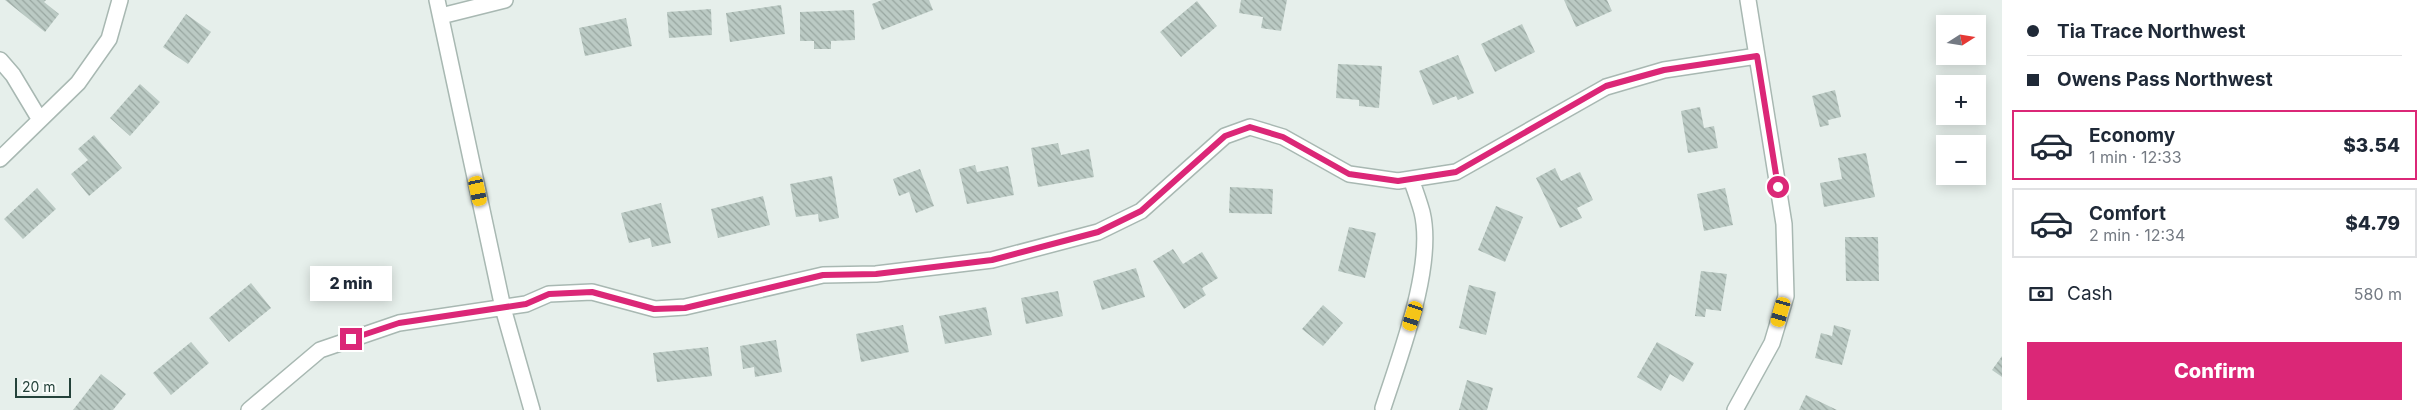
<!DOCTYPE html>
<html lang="en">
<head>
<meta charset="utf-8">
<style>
  :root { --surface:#fff; --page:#f2f2f3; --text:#1f2937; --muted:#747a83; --line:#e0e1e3; --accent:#db2777 }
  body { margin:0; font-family:Inter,sans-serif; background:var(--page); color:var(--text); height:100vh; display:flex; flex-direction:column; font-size:19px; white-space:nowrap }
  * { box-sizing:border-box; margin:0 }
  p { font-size:16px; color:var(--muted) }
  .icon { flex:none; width:28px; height:28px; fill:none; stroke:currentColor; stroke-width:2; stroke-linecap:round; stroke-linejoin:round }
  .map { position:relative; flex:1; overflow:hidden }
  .drawer { display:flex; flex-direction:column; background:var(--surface); width:425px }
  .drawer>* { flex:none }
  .top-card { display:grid; align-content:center; height:110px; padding:0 25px; background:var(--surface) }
  .needle { width:32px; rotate:78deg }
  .fabs { position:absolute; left:1936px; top:15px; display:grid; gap:10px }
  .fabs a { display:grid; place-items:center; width:50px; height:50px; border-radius:0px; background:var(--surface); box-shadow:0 2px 12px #0003; font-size:25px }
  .scale { position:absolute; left:15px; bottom:12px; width:56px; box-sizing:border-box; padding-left:5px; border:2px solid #24423a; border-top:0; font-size:14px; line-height:18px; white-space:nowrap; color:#24423a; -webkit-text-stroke:4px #f7fbf9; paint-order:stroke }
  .end { position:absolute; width:22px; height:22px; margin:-11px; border:6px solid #db2777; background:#fff; box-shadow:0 0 0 2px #fff }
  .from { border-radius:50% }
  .bubble { position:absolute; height:35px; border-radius:0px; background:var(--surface); box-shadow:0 2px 12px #0003; font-size:16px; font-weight:800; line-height:35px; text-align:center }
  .car { position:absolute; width:15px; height:30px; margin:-15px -8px; border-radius:6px; box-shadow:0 0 4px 1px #0007; background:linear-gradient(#f5c518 24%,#345 0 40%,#f5c518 0 76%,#345 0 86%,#f5c518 0) }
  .top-card b { display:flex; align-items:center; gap:18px; height:48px; font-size:19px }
  .top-card b+b { border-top:1px solid var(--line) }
  .top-card i { width:12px; height:12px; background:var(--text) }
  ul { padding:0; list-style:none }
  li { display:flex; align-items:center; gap:15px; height:70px; margin:0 10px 8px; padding:0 15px; border:2px solid var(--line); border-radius:0px }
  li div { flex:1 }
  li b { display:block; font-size:19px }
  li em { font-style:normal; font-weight:800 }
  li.current { border-color:var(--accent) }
  li>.icon { width:45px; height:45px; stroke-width:1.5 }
  .pay { display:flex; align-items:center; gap:12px; height:55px; padding:0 25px; font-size:19px }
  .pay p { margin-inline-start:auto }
  .button { display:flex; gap:10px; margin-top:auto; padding:10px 25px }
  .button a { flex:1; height:58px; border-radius:0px; background:var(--accent); color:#fff; font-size:20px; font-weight:800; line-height:58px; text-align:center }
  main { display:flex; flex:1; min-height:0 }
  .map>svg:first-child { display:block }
  .building { fill:url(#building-back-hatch) }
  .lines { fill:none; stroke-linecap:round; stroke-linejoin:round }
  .street-casing { stroke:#a8b8b2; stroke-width:18 }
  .street { stroke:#fff; stroke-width:15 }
  .route { stroke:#db2777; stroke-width:6 }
</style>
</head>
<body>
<main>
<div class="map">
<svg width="2002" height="410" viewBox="0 0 2002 410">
  <defs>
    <pattern id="building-back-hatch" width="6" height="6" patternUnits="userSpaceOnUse" patternTransform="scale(1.25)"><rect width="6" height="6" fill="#bbcac4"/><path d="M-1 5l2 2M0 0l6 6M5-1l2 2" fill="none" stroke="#98a6a0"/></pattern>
  </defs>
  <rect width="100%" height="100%" fill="#e6efeb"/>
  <path class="building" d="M5,0h41l-2,2 15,12 -14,18z
    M882,0h47l4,10 -51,20 -10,-26z
    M1241,0h46l-6,31 -20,-3 2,-11 -24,-4z
    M1564,0h43l5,11 -36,16z
    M1197,1l20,25 -36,31 -21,-25z
    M781,5l4,29 -55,8 -4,-29z
    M711,9l1,26 -43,3 -2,-26z
    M854,10l1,30 -24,1v8h-17v-8h-14v-29z
    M186,14l25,18 -23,32 -25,-17z
    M626,18l6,28 -47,10 -6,-28z
    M1522,24l13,28 -40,20 -14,-28z
    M1458,55l16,38 -16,7 -2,-4 -23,9 -14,-34z
    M1338,64l44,2 -3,42 -20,-2v-6l-23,-2z
    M140,84l20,18 -30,34 -20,-18z
    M1835,90l6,27 -13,3 1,5 -9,2 -8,-31z
    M1700,107l4,21 10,-2 4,22 -30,5 -7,-42z
    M94,135l28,33 -33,28 -18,-22 17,-14 -10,-11z
    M1058,143l3,12 28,-6 5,28 -56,10 -7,-39z
    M1866,153l9,44 -51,10 -4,-24 22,-4 -4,-21z
    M975,165l2,7 31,-6 6,29 -47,9 -8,-35z
    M1555,168l6,13 19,-9 13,28 -16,8 5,10 -22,10 -24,-50z
    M920,169l14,37 -18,7 -7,-21 -10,4 -6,-17z
    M832,176l7,42 -20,4 -1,-8 -22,3 -6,-33z
    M1230,187l43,2 -1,25 -43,-1z
    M37,188l19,21 -33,30 -19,-20z
    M1725,188l8,37 -29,6 -7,-37z
    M763,196l7,29 -52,13 -7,-29z
    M661,203l10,40 -19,4 -2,-9 -21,5 -8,-30z
    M1496,206l27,11 -18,45 -27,-12z
    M1349,227l27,6 -11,45 -27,-7z
    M1845,237h33l1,44h-33z
    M1173,249l10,15 19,-12 16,26 -16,10 4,7 -22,14 -31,-48z
    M1136,268l9,29 -43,13 -9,-29z
    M1701,271l26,3 -6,37 -15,-2 -1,8 -10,-1z
    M251,283l20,25 -42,34 -20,-24z
    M1469,285l27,7 -10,43 -27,-7z
    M1058,291l5,25 -37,8 -5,-26z
    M1323,305l20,18 -20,23 -21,-17z
    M986,307l6,28 -47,9 -6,-28z
    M903,325l6,27 -48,10 -5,-28z
    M1834,325l17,5 -9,35 -27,-7 6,-25 11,3z
    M776,340l6,32 -27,5 -1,-10 -11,2 -3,-23z
    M191,342l18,21 -38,32 -18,-22z
    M1657,342l37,21 -11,19 -13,-8 -9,17 -24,-14z
    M708,347l4,29 -55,6 -4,-29z
    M2002,356v21l-10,-7z
    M101,374l25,20 -13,16h-40z
    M1467,380l26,8 -6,22h-28z
    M1806,395l31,15h-38z"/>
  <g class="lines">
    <defs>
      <path id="street" d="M437,0l66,308 29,102
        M441,16l64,-16
        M0,60l13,15 27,45
        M0,159l78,-76 31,-44 11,-39
        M1383,408c17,-53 52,-142 39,-196 -3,-11 -7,-22 -11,-33
        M249,410l71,-60 79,-27 127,-19 23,-10 43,-2 63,17 30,-2 138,-32 53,-1 116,-14 106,-28 43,-21 84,-75 25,-9 33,10 66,37 49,7 58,-9 150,-85 58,-17 93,-14
        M1735,410l37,-67 14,-47 -2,-72 -36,-224"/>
    </defs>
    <use href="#street" class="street-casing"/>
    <use href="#street" class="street"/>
  </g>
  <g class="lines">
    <path class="route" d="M351,339l48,-16 127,-19 23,-10 43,-2 62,17 31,-1 138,-33 53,-1 116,-14 106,-28 43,-21 84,-75 25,-9 33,10 66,37 49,7 58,-9 150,-86 58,-16 93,-14 21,131"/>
  </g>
</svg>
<div class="fabs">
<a><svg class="needle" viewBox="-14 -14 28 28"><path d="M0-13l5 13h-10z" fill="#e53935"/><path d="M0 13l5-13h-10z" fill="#747a83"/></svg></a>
<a>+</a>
<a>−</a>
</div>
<div class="scale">20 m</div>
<i class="end from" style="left:1778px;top:187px"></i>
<i class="end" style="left:351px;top:339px"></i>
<div class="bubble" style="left:310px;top:266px;width:82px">2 min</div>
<i class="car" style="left:478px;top:191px;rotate:168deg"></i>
<i class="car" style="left:1781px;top:312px;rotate:196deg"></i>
<i class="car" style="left:1413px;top:316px;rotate:198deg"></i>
</div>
<section class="drawer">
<div class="top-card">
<b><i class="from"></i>Tia Trace Northwest</b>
<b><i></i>Owens Pass Northwest</b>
</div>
<ul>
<li class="current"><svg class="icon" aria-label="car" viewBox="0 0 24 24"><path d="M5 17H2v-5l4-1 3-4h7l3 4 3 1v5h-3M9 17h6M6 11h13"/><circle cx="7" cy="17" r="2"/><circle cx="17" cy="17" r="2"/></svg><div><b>Economy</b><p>1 min · 12:33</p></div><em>$3.54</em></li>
<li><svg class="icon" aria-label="car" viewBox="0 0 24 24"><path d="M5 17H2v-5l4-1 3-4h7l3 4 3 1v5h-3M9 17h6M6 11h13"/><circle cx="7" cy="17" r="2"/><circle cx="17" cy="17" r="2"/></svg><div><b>Comfort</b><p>2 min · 12:34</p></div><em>$4.79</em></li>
</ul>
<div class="pay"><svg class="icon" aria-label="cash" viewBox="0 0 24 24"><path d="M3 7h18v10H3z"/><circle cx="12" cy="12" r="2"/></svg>Cash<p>580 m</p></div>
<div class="button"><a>Confirm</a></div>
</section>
</main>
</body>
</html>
